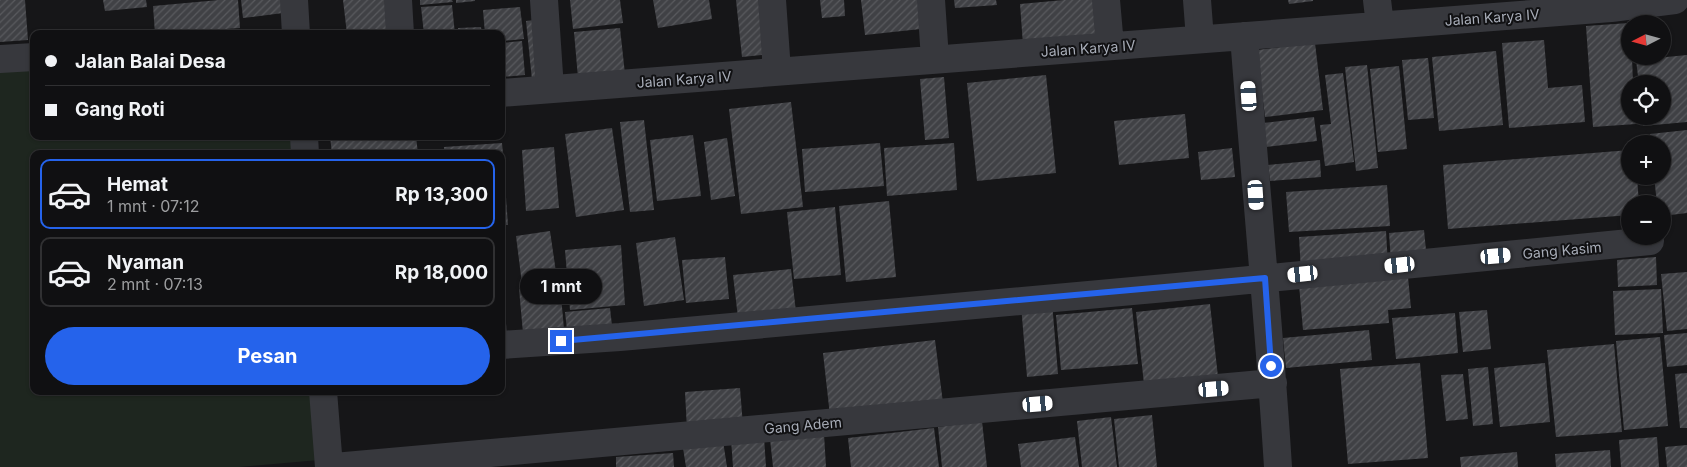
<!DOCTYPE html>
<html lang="id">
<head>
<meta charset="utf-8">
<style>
  :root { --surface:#101012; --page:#19191b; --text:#f1f3f6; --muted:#9c9d9f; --line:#303032; --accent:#2563eb }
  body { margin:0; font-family:Inter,sans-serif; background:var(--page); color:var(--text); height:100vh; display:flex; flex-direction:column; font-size:19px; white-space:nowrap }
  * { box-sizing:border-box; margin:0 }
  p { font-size:16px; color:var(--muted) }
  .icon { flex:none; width:28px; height:28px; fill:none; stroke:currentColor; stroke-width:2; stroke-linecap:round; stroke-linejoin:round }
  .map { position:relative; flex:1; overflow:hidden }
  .drawer { position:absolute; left:30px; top:150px; width:475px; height:245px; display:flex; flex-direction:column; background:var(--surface); border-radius:10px; box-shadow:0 1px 4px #0004,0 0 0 1px var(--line) }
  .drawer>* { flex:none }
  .guide { position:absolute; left:30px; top:30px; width:475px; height:110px; border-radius:10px; box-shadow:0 1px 4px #0004,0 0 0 1px var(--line); display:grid; align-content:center; height:110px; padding:0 15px; background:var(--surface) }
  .needle { width:32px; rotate:264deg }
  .tools { position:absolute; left:1621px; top:15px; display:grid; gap:10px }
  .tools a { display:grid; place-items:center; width:50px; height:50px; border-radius:50%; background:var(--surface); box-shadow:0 1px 4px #0004,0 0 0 1px var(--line); font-size:25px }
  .end { position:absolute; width:22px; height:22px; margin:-11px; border:6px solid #2563eb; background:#fff; box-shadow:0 0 0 2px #fff }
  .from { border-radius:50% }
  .bubble { position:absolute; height:35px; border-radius:18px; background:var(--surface); box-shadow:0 1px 4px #0004,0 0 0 1px var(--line); font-size:16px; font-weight:700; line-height:35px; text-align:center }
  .car { position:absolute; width:15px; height:30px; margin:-15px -8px; border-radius:6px; box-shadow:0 0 4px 1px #0007; background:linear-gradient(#fff 24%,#345 0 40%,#fff 0 76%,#345 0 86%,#fff 0) }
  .guide b { display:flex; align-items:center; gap:18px; height:48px; font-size:19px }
  .guide b+b { border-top:1px solid var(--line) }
  .guide i { width:12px; height:12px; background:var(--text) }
  ul { padding:9px 0 0; list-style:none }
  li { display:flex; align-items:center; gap:15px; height:70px; margin:0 10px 8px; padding:0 5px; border:2px solid var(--line); border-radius:10px }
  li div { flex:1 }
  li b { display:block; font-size:19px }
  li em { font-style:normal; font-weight:700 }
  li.active { border-color:var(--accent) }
  li>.icon { width:45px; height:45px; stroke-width:1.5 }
  .action { display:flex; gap:10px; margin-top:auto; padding:10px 15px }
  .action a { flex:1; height:58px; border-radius:30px; background:var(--accent); color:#fff; font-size:20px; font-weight:700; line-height:58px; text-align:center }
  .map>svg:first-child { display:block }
  .grass { fill:#1e261f }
  .building { fill:url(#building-hatch) }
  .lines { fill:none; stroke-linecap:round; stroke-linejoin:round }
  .minor { stroke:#37383d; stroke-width:28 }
  .route { stroke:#2563eb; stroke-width:6 }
  .labels { text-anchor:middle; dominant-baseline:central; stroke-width:4; stroke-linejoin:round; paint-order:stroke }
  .street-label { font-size:14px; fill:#a8adb8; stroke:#111113 }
</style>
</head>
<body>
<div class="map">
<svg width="1687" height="467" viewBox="0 0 1687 467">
  <defs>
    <pattern id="building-hatch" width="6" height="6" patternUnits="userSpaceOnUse" patternTransform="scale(1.25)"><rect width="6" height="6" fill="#404145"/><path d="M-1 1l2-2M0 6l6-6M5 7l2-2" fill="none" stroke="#595a5e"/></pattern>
  </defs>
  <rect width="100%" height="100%" fill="#161618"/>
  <path class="grass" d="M34,63v73h257l2,18h-259v237h279l6,69 -80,7h-239v-401z"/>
  <path class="building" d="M0,0h25l3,40 -28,2z
    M103,0h43l1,7 -42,4z
    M219,0h19l2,28 -85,6 -2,-28z
    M241,0h40l2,13 -40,5z
    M343,0h47l4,31 -47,3z
    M420,0h32l1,2 -33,3z
    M456,0h19v1l-19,2z
    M570,0h50l3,23 -50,6z
    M653,0h56l3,19 -54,9z
    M736,0h29l5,54 -28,3z
    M820,0h24l1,16 -23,2z
    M861,0h66l3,28 -65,7z
    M954,0h42l1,5 -42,3z
    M1064,0h37l3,37 -81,8 -3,-41z
    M1288,0h25v1l-24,3z
    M452,5l3,29h-31l-3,-27z
    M520,7l4,32 -23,2v-7h-16l-2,-24z
    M542,19l6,60 -16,1 -6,-59z
    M1629,23l1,33h2l1,28h-3v32h6v8l-43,3 -7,-101z
    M481,27l1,7h-24v-6z
    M620,28l5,46 -47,4 -4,-46z
    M1544,40l4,48 34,-3 3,37 -76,6 -7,-85z
    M522,41l3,34 -24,2v-34z
    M1315,43l8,67 -58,7 -8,-67z
    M1496,51l7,74 -64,6 -7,-74z
    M1687,55v67l-44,4 -1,-10h20v-32h-23l-3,-24z
    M1428,58l6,60 -26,2 -6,-60z
    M1367,65l11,103 -22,3 -11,-104z
    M1399,66l8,83 -29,3 -8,-83z
    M1343,73l11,89 -29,4 -5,-41 11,-1 -6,-49z
    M1046,75l10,98 -79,8 -10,-98z
    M944,77l5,61 -24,2 -5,-61z
    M791,102l12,105 -62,7 -12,-105z
    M1185,114l4,44 -70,7 -5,-44z
    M1314,117l3,24 -51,6 -3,-24z
    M644,120l10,90 -24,2 -10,-90z
    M612,128l12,82 -48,7 -11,-83z
    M1687,130v83l-25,3v-12h-5l-3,-28h8v-32h-11l-1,-10z
    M693,135l8,61 -44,5 -7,-61z
    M330,136h86l2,18h-86z
    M727,138l8,58 -24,4 -7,-58z
    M502,143l1,11h-58l-1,-7z
    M880,143l4,43 -79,6 -3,-43z
    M954,143l3,47 -70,6 -3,-48z
    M554,147l5,61 -33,3 -4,-61z
    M1232,148l3,29 -34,3 -3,-28z
    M1630,150v26h7l2,28h-9v11l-182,14 -5,-64z
    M501,156h2l5,69h-7z
    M1320,160l1,17 -51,4 -2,-16z
    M1387,185l3,41 -101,6 -3,-40z
    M889,201l7,76 -50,5 -7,-76z
    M835,207l6,68 -47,4 -7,-67z
    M1424,230l3,30 -36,3 -2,-30z
    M550,231l7,48 -35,5 -6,-48z
    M1386,231l2,34 -87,6 -2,-34z
    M675,237l9,63 -40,6 -8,-63z
    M621,245l4,60 -55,5 -5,-60z
    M725,257l4,42 -43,4 -4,-43z
    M1656,257l1,28 -39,2 -1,-27z
    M791,269l5,43 -58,6 -5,-43z
    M1687,272v57l-20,2 -6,-57z
    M1408,277l3,31 -23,2 1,13 -86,7 -4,-45z
    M501,283h2l4,54h-6z
    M560,285l4,44 -41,4 -4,-44z
    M1661,289l2,44 -48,2 -2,-44z
    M1052,302l6,72 -31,3 -6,-72z
    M1210,304l8,73 -74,7 -8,-72z
    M610,308l3,26 -45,5 -3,-27z
    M1132,308l6,56 -77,6 -5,-55z
    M1487,310l4,39 -28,3 -4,-40z
    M1455,313l3,40 -62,6 -4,-41z
    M1369,330l3,30 -86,8 -3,-30z
    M1687,333v32l-20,2 -3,-32z
    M1660,337l8,89 -44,4 -8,-89z
    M935,340l8,63 -113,13 -7,-63z
    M1614,344l8,88 -66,5 -9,-87z
    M1420,363l8,95 -80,6 -8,-95z
    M1545,363l5,59 -50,5 -6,-59z
    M1488,367l5,57 -20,2 -5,-57z
    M1687,373v55h-7l-5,-54z
    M1463,374l5,45 -22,2 -5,-46z
    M740,388l3,38 -56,4 -2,-38z
    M1152,415l5,52h-38l-5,-48z
    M1111,417l6,50h-35l-5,-46z
    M982,421l5,46h-45l-4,-40z
    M934,428l5,39h-88l-3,-29z
    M824,434l2,33h-53l-3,-28z
    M764,437l2,30h-33l-2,-28z
    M1075,437l4,30h-58l-3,-23z
    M1657,437l2,30h-38l-2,-27z
    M723,441l4,26h-41l-3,-19z
    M1687,445v22h-20l-2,-20z
    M1610,450l1,17h-55l-1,-13z
    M1517,452l1,15h-57l-1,-10z
    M673,453l1,14h-58v-10z"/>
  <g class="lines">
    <path class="minor" d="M294,0l2,34
      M398,0l2,34
      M544,0l6,89
      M772,0l5,71
      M931,0l4,59
      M1106,0l4,46
      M1197,0l3,39
      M1377,0l3,25
      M1244,36c11,144 25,287 34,431
      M0,59l34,-2
      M501,93l1110,-85 64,-8
      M304,136l1,18
      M501,345l119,-8 557,-50 473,-46
      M323,391l6,76
      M334,467l939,-84"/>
  </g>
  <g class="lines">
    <path class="route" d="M561,341l704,-63 6,88"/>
  </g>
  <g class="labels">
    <g class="street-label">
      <text transform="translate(1492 17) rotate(-4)">Jalan Karya IV</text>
      <text transform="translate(1088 48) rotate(-4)">Jalan Karya IV</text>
      <text transform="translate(684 79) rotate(-4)">Jalan Karya IV</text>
      <text transform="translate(1562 250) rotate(-5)">Gang Kasim</text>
      <text transform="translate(803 425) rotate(-5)">Gang Adem</text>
    </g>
  </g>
</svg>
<div class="tools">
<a><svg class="needle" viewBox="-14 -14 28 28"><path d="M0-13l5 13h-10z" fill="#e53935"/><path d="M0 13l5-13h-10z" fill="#9c9d9f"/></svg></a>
<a><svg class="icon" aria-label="locate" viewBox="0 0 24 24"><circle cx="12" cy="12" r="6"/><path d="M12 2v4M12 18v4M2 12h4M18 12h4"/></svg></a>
<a>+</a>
<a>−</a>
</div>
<i class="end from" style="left:1271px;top:366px"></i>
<i class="end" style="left:561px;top:341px"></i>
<div class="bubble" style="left:520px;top:269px;width:82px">1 mnt</div>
<i class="car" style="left:1249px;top:96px;rotate:356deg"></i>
<i class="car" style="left:1256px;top:195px;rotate:176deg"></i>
<i class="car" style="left:1496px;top:256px;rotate:85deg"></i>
<i class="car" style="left:1400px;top:265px;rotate:264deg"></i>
<i class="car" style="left:1303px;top:274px;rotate:264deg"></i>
<i class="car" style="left:1214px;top:389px;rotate:85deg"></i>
<i class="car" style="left:1038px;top:404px;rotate:85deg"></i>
<div class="guide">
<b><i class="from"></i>Jalan Balai Desa</b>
<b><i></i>Gang Roti</b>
</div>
<section class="drawer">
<ul>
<li class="active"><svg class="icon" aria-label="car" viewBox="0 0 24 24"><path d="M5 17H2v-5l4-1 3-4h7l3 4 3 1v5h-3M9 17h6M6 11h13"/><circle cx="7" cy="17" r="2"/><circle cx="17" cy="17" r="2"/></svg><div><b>Hemat</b><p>1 mnt · 07:12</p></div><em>Rp 13,300</em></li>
<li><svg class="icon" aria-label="car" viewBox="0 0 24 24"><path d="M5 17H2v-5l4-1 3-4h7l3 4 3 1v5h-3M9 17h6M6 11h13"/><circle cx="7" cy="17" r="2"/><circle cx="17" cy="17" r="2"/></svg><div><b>Nyaman</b><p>2 mnt · 07:13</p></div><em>Rp 18,000</em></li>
</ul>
<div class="action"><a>Pesan</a></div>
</section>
</div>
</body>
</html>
